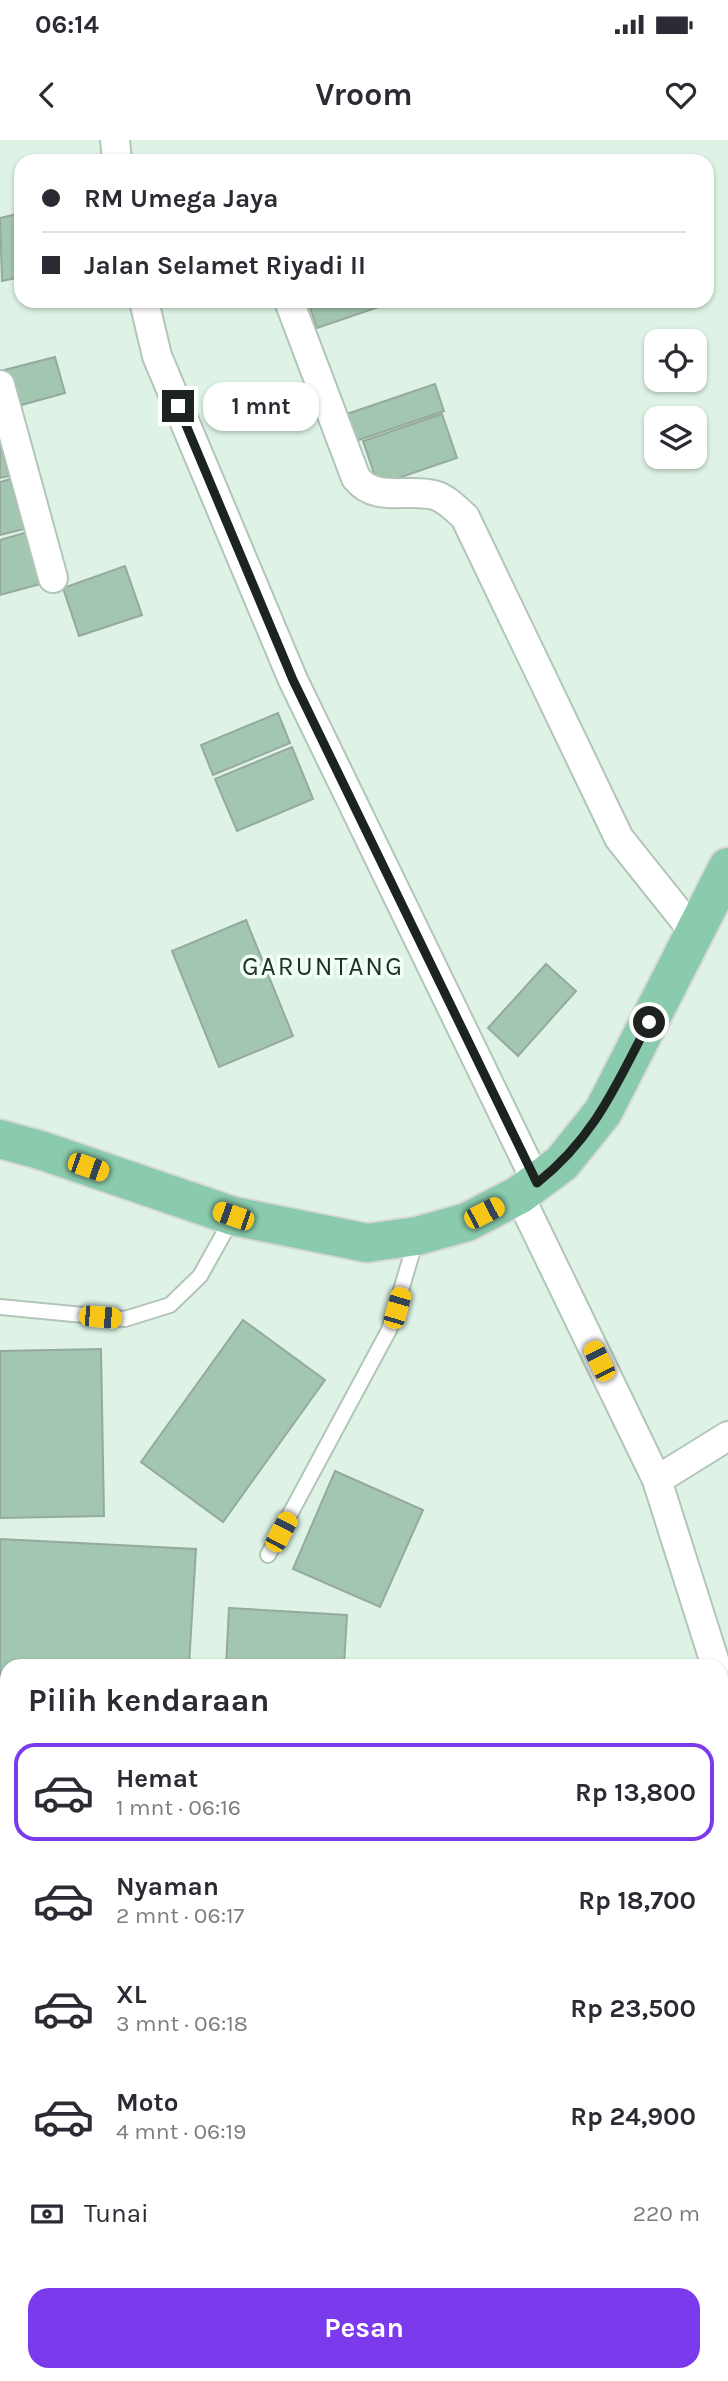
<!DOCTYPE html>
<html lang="id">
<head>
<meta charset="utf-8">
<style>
  :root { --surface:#fff; --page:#f7f7f7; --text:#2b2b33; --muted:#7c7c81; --line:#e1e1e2; --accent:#7c3aed }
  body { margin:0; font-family:Karla,sans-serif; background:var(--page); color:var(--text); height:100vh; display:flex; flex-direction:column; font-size:26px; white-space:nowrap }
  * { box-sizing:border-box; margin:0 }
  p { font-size:23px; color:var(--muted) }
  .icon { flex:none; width:38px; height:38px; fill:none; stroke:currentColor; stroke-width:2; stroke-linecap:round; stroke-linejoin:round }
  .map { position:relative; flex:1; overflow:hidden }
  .side { position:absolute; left:0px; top:1519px; width:728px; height:723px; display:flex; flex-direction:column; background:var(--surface); border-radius:21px 21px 0 0; box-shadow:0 2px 5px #0004 }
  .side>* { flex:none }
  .top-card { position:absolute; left:14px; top:14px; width:700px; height:154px; border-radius:21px; box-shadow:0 2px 5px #0004; display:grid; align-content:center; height:154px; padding:0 28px; background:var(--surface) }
  .tools { position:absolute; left:644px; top:189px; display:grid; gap:14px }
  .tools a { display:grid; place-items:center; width:63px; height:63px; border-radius:14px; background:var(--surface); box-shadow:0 2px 5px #0004; font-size:35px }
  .end { position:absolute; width:32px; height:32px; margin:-16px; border:9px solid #1d2420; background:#fff; box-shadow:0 0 0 4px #fff }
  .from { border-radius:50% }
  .bubble { position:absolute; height:49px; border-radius:21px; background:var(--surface); box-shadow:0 2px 5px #0004; font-size:23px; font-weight:700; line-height:49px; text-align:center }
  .car { position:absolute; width:21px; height:42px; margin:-21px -10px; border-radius:9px; box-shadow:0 0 5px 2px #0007; background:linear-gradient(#f5c518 24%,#345 0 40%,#f5c518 0 76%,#345 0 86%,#f5c518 0) }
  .top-card b { display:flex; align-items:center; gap:24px; height:66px; font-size:26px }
  .top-card b+b { border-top:2px solid var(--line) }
  .top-card i { width:18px; height:18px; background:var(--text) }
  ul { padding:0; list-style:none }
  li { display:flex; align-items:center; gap:21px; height:98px; margin:0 14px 10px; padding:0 14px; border:4px solid transparent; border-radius:21px }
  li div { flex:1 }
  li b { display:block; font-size:26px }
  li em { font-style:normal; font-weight:700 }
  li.selected { border-color:var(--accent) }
  li>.icon { width:63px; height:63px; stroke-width:1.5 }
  h2 { padding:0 28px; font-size:32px; line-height:84px }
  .pay { display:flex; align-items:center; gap:18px; height:77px; padding:0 28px; font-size:26px }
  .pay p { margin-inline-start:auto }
  .action { display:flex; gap:14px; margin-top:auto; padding:14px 28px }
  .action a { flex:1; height:80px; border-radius:21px; background:var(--accent); color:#fff; font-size:28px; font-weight:700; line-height:80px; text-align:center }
  .status { display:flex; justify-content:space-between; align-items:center; height:49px; padding:0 35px; background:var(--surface); direction:ltr }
  .status svg { height:19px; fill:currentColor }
  header { display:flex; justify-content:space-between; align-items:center; height:91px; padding:0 28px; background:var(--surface); font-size:32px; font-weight:700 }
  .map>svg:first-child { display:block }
  .building { fill:#a2c6b0; stroke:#96a99e; stroke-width:2 }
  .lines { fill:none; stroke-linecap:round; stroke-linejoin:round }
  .service-casing { stroke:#b2c5b9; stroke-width:18 }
  .minor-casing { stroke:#b2c5b9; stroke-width:32 }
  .primary-casing { stroke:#d6d8d7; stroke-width:42 }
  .service { stroke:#fff; stroke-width:14 }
  .minor { stroke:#fff; stroke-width:28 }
  .primary { stroke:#89cbac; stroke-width:38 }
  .route { stroke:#1d2420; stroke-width:9 }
  .labels { text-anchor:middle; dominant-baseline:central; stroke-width:7; stroke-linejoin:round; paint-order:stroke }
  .quarter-label { font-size:26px; letter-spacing:2px; fill:#213128; stroke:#f2fef6 }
</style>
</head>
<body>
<div class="status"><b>06:14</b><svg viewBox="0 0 49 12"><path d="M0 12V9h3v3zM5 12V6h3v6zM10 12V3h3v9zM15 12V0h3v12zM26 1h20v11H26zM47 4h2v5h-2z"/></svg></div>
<header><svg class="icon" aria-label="back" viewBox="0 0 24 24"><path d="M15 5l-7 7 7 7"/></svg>Vroom<svg class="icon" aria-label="heart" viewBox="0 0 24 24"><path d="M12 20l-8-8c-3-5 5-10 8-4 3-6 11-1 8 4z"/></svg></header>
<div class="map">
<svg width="728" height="2241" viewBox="0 0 728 2241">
  <rect width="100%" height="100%" fill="#def3e6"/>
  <path class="building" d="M21,73v64l-19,4 -2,-63z
    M308,161h88l-79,27z
    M55,217l10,36 -58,16 -7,-38z
    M435,244l9,27 -94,32 -9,-27z
    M442,274l15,44 -79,27 -15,-44z
    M0,302l9,34 -9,2z
    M10,339l14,50 -24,6v-53z
    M31,391l13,52 -44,12v-55z
    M125,426l17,49 -63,21 -16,-48z
    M278,573l12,30 -77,32 -12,-30z
    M292,607l21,52 -76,32 -22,-52z
    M246,780l47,116 -74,31 -47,-116z
    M546,824l30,27 -58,65 -30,-28z
    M243,1180l82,60 -102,142 -82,-60z
    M101,1209l3,167 -104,2v-167z
    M335,1331l88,39 -43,97 -87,-38z
    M0,1399l196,10 -7,117h-182v118l-7,-1z
    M229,1468l118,7 -3,51h-118z
    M0,1688l7,1v133h-7z
    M721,1709h7v50h-7z
    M721,1759h7v57h-7z"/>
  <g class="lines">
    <defs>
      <path id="service" d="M0,1167l125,12 45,-14 30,-29 33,-59
        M268,1415l121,-225 27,-90"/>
      <path id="minor" d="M115,0l2,21
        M144,161l13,55 136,324 244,503
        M289,161l67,177c20,25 51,10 78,17 12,3 22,14 31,22l154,321 75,94
        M0,245l53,193
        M519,1055l138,285 59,186
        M657,1340l71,-44
        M721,1541l7,22
        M0,2097l7,-9
        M34,2241l4,-6
        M232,2241l5,-6"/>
      <path id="primary" d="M0,999l40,11 193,66 134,27 50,-7 50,-14 52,-27 43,-32 41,-51 125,-245"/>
    </defs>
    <use href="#service" class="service-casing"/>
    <use href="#minor" class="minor-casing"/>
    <use href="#primary" class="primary-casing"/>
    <use href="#service" class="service"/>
    <use href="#minor" class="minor"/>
    <use href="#primary" class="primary"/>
  </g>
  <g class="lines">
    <path class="route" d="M178,266l115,274 244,503c58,-46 79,-98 112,-161"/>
  </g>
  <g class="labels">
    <g class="quarter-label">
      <text x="323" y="826">GARUNTANG</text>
    </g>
  </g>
</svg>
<div class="tools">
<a><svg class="icon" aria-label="locate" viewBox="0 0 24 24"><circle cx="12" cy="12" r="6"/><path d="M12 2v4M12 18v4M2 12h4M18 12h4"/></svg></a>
<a><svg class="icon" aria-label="layers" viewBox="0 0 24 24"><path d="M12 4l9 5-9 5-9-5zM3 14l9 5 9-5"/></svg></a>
</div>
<i class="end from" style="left:649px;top:882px"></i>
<i class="end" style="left:178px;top:266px"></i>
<div class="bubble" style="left:203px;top:242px;width:116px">1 mnt</div>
<i class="car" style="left:88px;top:1027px;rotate:109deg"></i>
<i class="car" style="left:484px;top:1073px;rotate:63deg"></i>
<i class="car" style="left:233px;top:1076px;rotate:289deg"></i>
<i class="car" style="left:397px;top:1168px;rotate:16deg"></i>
<i class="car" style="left:100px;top:1177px;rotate:95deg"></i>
<i class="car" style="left:599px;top:1221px;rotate:334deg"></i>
<i class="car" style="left:281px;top:1392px;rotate:28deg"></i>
<div class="top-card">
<b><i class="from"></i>RM Umega Jaya</b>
<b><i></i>Jalan Selamet Riyadi II</b>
</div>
<section class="side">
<h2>Pilih kendaraan</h2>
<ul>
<li class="selected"><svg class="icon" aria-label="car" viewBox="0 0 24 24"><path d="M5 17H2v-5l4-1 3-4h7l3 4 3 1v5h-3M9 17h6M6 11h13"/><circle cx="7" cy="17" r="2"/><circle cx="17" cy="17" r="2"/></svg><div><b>Hemat</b><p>1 mnt · 06:16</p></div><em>Rp 13,800</em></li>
<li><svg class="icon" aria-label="car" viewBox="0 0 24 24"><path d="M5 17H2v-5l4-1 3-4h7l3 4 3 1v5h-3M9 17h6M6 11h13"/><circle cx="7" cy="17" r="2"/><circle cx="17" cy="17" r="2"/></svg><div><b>Nyaman</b><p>2 mnt · 06:17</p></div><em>Rp 18,700</em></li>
<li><svg class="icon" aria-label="car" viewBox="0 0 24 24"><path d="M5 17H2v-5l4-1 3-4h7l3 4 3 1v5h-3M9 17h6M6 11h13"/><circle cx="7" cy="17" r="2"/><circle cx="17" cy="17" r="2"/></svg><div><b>XL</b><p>3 mnt · 06:18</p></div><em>Rp 23,500</em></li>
<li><svg class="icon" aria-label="car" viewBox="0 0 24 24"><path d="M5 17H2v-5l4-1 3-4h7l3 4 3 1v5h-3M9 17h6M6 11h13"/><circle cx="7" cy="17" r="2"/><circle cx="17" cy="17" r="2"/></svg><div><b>Moto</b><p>4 mnt · 06:19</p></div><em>Rp 24,900</em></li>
</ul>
<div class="pay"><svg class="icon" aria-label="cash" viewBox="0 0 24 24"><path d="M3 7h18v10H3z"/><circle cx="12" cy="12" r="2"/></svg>Tunai<p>220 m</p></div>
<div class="action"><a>Pesan</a></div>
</section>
</div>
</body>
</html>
